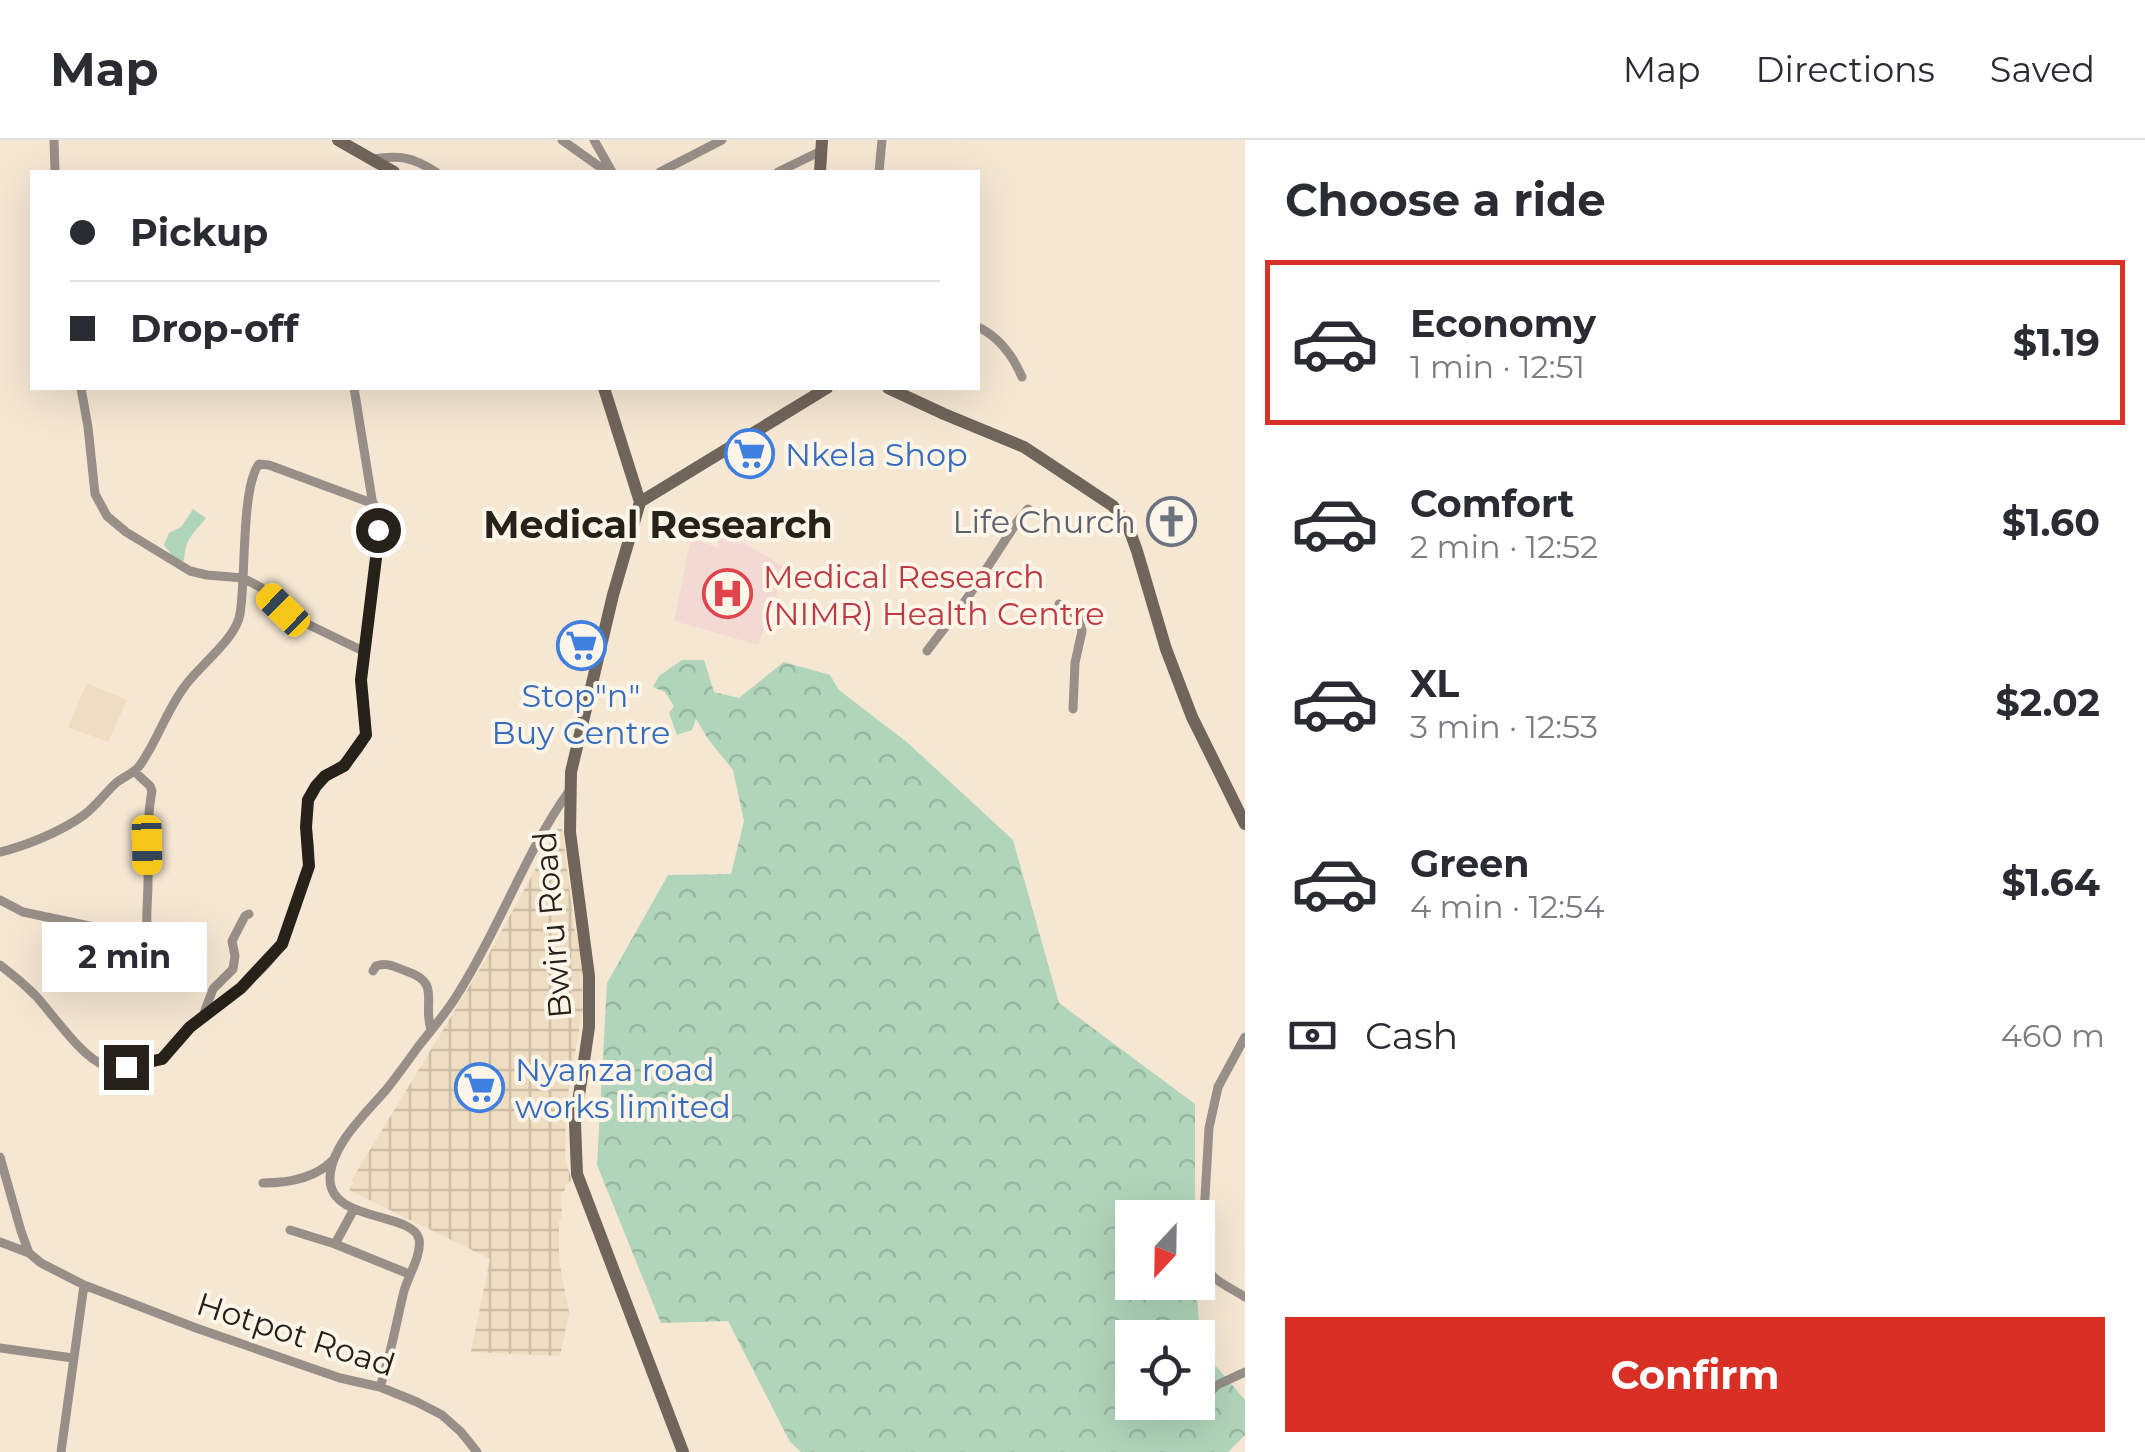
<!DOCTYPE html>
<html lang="en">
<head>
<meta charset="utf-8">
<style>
  :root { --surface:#fff; --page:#f7f7f7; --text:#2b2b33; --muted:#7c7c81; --line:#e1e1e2; --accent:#d93025 }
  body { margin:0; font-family:Montserrat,sans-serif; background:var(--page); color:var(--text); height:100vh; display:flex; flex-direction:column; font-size:38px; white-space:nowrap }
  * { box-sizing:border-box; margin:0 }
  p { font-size:32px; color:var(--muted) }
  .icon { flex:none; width:55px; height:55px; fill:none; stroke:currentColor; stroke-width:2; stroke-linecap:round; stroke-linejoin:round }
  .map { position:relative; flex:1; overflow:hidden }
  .sheet { display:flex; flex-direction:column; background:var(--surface); width:900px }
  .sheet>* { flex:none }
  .hud { position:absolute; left:30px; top:30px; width:950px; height:220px; border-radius:0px; box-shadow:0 10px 40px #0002; display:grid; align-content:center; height:220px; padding:0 40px; background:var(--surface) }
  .needle { width:65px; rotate:202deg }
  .fabs { position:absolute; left:1115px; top:1060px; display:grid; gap:20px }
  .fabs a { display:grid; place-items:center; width:100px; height:100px; border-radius:0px; background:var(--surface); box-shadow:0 10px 40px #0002; font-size:50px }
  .end { position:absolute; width:45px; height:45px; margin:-22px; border:12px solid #262119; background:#fff; box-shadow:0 0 0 5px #fff }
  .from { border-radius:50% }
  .bubble { position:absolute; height:70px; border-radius:0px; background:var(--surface); box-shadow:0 10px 40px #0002; font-size:32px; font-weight:700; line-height:70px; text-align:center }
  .car { position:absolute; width:30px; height:60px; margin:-30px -15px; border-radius:12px; box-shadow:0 0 8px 2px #0007; background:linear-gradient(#f5c518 24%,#345 0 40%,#f5c518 0 76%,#345 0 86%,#f5c518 0) }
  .hud b { display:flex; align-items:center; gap:35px; height:95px; font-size:38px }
  .hud b+b { border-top:2px solid var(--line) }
  .hud i { width:25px; height:25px; background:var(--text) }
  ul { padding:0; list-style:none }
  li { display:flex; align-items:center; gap:30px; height:165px; margin:0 20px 15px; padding:0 20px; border:5px solid transparent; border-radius:0px }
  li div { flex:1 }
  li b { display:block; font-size:38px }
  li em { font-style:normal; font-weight:700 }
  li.active { border-color:var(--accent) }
  li>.icon { width:90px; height:90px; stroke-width:1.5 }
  h2 { padding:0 40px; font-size:45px; line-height:120px }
  .pay { display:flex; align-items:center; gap:25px; height:110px; padding:0 40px; font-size:38px }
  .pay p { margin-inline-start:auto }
  .primary-button { display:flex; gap:20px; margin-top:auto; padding:20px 40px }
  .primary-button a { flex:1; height:115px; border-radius:0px; background:var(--accent); color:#fff; font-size:40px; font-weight:700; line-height:115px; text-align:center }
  header { display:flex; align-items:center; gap:60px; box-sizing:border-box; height:140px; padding:0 50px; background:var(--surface); border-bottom:2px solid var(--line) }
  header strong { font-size:48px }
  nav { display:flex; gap:55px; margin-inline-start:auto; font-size:35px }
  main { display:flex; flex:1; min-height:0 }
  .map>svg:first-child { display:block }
  .industrial { fill:url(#industrial-grid) }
  .built { fill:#efddc1 }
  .medical { fill:#f3d9d4 }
  .grass { fill:#b1d5bb }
  .forest { fill:url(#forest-crowns); fill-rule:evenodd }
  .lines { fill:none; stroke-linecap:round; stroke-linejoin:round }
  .street { stroke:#978f88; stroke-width:9 }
  .secondary { stroke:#70655a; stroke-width:12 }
  .route { stroke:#262119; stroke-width:12 }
  .labels { text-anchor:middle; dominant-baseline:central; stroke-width:8; stroke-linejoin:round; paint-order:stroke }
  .shop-label { font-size:32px; fill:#366cbe; stroke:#fef5e9; text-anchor:start }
  .worship-label { font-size:32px; fill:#5b616d; stroke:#fef5e9; text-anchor:end }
  .health-label { font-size:32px; fill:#be3a42; stroke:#fef5e9; text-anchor:start }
  .street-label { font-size:32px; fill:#262119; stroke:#fef5e9 }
  .quarter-label { font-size:38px; font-weight:bold; fill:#262119; stroke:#fef5e9 }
</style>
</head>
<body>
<header>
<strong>Map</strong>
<nav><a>Map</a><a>Directions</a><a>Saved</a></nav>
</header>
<main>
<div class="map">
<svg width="1245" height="1312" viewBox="0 0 1245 1312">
  <defs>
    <pattern id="industrial-grid" width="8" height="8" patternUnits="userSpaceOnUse" patternTransform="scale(2.5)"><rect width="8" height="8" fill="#efddc1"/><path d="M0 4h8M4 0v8" fill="none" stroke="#cdbda5"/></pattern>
    <pattern id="forest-crowns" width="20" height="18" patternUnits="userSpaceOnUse" patternTransform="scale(2.5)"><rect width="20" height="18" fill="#b1d5bb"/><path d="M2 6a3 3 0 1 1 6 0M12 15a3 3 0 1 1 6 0" fill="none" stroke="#98b7a0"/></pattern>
  </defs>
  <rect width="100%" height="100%" fill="#f5e7d2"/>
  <path class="industrial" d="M558,688l4,1 13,103 7,13 1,63 -17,97 -1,55 7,20 -6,4 -1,6 -4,4 1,26 -3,1v39l10,52 -9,44 -89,-4 19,-93 -141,-69 5,-7 -3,-2 135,-222z"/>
  <path class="built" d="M87,543l40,17 -19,42 -40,-15z"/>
  <path class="medical" d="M725,392l61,36 -28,77 -84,-24 17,-83 28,10 -1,-8z"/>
  <path class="grass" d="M193,369l13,9c-14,18 -20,18 -22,43l-8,-1 -12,-15 5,-12 12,-6z"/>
  <path class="forest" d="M682,520h22l10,32 25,6 45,-36 46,13 9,15 69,53 105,97 46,163 136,101v113l-63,1v64l64,1 5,66 44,51v35l-17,17h-427l-11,-10 -62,-121 -67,2 -64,-158 10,-182 61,-108 63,-1 13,-53 -11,-51 -25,-31 -12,-20 -4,11 -15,5 -8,-22 5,-7 -9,-14 -12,-5 6,-11zM1132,1198h66v64h-66z"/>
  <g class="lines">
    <path class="street" d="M54,0l1,32
      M562,0l45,32
      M594,0l18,32
      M373,19c28,-4 39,-2 63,13
      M660,32l62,-32
      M778,32l43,-21
      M879,32l3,-32
      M978,187c21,10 35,29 44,50
      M81,248l7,39 7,67 12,22 19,16 64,39 17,4 36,3 17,9 23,23 16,10 66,32
      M1059,464l19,12 4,15 -7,32 -2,46
      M927,511l41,-54 49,-75 11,-13
      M135,632l15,14 2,5c-6,31 -3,60 -4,91 0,19 -3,37 0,57
      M0,712c26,-6 62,-21 84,-37 12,-9 21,-22 32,-32 8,-7 18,-9 24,-18 18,-25 26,-54 45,-79 15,-21 51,-47 55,-72 6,-34 1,-127 19,-150l10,1 105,39
      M0,760l23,12 76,16
      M0,825c12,9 24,19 35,30 17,18 47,63 69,70 15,5 38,2 53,-4 14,-6 21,-22 31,-32 30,-29 67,-45 91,-81 7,-11 9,-24 14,-36 5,-14 12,-29 15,-43 6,-23 -6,-46 0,-69 9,-30 51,-33 58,-68 3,-12 -6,-37 -5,-53l15,-121 1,-28 -23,-142
      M373,831l3,-5c11,-4 19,1 30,5 36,12 16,30 25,59
      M204,873l9,-24 20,-20 2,-13 -3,-15 13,-25 4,-2
      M1245,897l-27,50 -9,41 -7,121c4,32 18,32 43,48
      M0,1017l21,74 8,22 12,10 43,22 112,43 144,50 40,9 37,15 25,13 19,17 16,20
      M263,1043c25,0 51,-4 69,-22
      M290,1090l45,14 74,30
      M0,1102l29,11
      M335,1104l19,-35
      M0,1208l73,10
      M380,1247c11,-32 16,-64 24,-96 4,-15 18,-36 15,-52 -6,-27 -89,-17 -89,-60 0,-33 36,-66 56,-89 11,-14 22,-29 32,-43 14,-18 30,-36 41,-55 41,-65 66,-139 110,-201
      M1201,1262l16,-17 28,-13
      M61,1312l23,-167"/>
    <path class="secondary" d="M338,0l56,32
      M820,32l2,-32
      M604,248l36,114 -27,93 -42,177 -1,60 19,144v51l-14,96 2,51 106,278
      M888,248l56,26 80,33 89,59 15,20 9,25 29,98 26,68 53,107
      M640,362l187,-114"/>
  </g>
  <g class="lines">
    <path class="route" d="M126,927l36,-8 28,-32 51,-39 41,-44 27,-78 -3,-39 2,-27 8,-14 9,-10 19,-10 22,-31 -5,-55 15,-122 2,-28"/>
  </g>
  <defs>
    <symbol id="supermarket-ring" viewBox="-11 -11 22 22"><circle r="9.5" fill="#fef5e9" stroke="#3f7fe0" stroke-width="1.5"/><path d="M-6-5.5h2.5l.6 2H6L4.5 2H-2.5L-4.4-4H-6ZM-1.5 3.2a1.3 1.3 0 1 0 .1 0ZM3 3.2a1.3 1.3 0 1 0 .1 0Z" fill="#3f7fe0"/></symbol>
    <symbol id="church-ring" viewBox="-11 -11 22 22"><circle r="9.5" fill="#fef5e9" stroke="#6b7280" stroke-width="1.5"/><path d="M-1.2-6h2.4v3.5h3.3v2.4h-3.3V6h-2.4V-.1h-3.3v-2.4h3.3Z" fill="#6b7280"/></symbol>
    <symbol id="hospital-ring" viewBox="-11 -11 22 22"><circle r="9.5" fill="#fef5e9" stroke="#e0444e" stroke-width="1.5"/><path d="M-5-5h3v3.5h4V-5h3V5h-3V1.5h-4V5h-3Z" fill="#e0444e"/></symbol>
  </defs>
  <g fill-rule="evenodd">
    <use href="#supermarket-ring" x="722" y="286" width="55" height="55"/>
    <use href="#church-ring" x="1144" y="354" width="55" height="55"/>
    <use href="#hospital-ring" x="700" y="426" width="55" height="55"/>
    <use href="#supermarket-ring" x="554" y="478" width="55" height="55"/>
    <use href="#supermarket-ring" x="452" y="920" width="55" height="55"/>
  </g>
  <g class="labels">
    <g class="shop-label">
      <text x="785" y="314">Nkela Shop</text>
      <text x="581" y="555" text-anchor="middle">Stop"n"<tspan x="581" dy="37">Buy Centre</tspan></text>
      <text x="515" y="929">Nyanza road<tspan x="515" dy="37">works limited</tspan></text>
    </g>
    <g class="worship-label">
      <text x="1136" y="381">Life Church</text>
    </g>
    <g class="health-label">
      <text x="763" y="436">Medical Research<tspan x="763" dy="37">(NIMR) Health Centre</tspan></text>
    </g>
    <g class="street-label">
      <text transform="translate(552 785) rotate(-95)">Bwiru Road</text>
      <text transform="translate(296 1194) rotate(18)">Hotpot Road</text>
    </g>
    <g class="quarter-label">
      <text x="658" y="384">Medical Research</text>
    </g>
  </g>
</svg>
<div class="fabs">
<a><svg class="needle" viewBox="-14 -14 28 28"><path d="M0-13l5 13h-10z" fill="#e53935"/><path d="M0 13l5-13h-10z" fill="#7c7c81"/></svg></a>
<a><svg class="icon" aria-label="locate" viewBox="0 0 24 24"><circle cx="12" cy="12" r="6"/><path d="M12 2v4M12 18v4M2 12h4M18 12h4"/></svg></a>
</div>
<i class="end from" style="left:378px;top:390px"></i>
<i class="end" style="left:126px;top:927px"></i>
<div class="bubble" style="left:42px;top:782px;width:165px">2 min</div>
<i class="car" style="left:283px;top:470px;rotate:314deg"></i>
<i class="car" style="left:147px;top:705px;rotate:179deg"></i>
<div class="hud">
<b><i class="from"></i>Pickup</b>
<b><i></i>Drop-off</b>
</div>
</div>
<section class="sheet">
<h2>Choose a ride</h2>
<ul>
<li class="active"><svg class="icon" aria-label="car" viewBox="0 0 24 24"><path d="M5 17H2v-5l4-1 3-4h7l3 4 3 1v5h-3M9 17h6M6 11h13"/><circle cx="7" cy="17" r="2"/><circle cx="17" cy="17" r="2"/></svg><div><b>Economy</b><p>1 min · 12:51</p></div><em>$1.19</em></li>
<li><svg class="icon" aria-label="car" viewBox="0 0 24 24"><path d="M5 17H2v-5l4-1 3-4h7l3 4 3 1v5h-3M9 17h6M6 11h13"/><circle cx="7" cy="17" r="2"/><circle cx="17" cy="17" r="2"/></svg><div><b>Comfort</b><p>2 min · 12:52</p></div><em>$1.60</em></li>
<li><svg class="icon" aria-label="car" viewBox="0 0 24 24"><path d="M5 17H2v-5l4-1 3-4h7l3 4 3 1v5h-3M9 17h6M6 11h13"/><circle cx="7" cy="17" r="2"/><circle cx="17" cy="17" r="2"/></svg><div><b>XL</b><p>3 min · 12:53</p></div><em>$2.02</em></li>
<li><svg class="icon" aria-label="car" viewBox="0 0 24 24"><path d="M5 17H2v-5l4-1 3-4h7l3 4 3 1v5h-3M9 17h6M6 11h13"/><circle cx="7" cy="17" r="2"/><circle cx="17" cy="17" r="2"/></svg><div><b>Green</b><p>4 min · 12:54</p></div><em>$1.64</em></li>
</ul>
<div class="pay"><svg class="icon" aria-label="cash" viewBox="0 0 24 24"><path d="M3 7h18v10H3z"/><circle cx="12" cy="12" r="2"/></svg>Cash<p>460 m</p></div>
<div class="primary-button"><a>Confirm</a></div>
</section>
</main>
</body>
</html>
